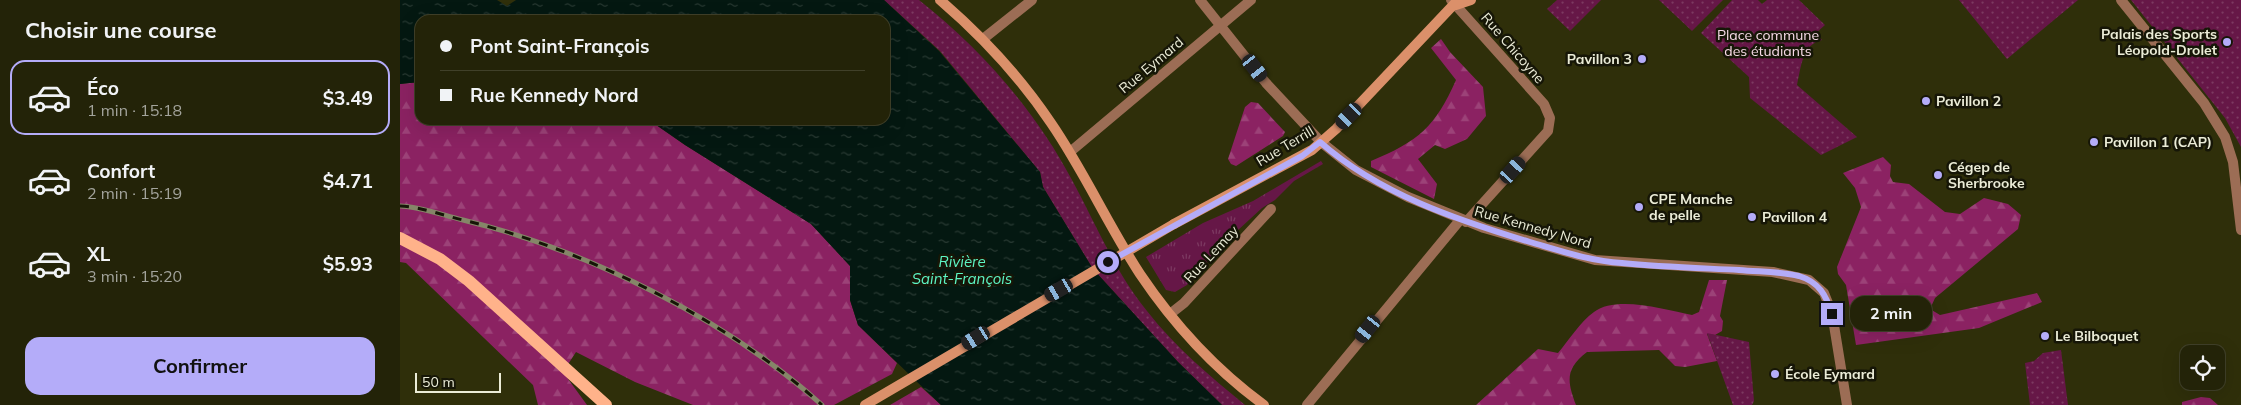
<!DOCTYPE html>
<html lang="fr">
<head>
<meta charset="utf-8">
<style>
  :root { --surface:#232308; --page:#2b2b12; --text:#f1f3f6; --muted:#a3a49c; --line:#404029; --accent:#b4acf9 }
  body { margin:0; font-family:Mulish,sans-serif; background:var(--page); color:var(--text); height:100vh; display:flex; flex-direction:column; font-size:19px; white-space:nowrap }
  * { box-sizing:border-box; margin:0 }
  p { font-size:16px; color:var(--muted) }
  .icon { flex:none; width:28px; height:28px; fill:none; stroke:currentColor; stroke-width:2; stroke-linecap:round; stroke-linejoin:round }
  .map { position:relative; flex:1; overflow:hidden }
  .panel { display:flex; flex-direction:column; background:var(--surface); width:400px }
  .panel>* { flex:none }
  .guide { position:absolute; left:15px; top:15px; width:475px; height:110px; border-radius:15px; box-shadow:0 5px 20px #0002,0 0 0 1px var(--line); display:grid; align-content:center; height:110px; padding:0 25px; background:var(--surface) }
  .controls { position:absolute; left:1780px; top:345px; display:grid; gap:10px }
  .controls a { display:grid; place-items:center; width:45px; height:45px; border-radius:10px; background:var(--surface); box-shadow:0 5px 20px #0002,0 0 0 1px var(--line); font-size:25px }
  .scale { position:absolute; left:15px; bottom:12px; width:86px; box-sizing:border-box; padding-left:5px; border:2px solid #ebecd7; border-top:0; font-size:14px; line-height:18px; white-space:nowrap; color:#ebecd7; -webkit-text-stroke:4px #161607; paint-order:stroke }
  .end { position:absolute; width:22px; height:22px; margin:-11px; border:6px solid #b4acf9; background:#111; box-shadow:0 0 0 2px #111 }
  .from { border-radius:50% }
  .bubble { position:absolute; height:35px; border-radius:15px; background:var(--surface); box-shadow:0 5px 20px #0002,0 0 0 1px var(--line); font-size:16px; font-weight:700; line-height:35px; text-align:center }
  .car { position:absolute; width:15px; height:30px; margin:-15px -8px; border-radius:6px; box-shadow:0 0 4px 1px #0007; background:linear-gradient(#222 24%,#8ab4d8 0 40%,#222 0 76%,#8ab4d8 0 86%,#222 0) }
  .guide b { display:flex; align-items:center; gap:18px; height:48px; font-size:19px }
  .guide b+b { border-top:1px solid var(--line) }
  .guide i { width:12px; height:12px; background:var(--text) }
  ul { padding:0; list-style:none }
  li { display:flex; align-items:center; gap:15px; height:75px; margin:0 10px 8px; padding:0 15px; border:2px solid transparent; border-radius:15px }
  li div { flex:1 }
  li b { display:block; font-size:19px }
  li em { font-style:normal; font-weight:700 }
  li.current { border-color:var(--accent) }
  li>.icon { width:45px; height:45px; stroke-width:1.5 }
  h2 { padding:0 25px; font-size:22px; line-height:60px }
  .button { display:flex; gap:10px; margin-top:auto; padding:10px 25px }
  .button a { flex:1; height:58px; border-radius:15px; background:var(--accent); color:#111; font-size:20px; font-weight:700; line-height:58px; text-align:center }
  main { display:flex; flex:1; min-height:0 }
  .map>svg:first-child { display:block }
  .grass { fill:url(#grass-tufts) }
  .forest { fill:url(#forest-firs) }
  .park { fill:url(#park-dots) }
  .water { fill:url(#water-ripples) }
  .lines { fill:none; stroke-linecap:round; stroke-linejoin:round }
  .street { stroke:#9c6d55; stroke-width:10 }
  .secondary { stroke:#db906a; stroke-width:10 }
  .primary { stroke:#ffb28a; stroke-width:12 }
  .rail-casing { stroke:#858668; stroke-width:5 }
  .rail { stroke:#161607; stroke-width:3; stroke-dasharray:9; stroke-linecap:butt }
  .secondary-bridge { stroke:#db906a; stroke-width:10 }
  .route { stroke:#b4acf9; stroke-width:6 }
  .poi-dot { fill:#b4acf9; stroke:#161607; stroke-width:2 }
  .labels { text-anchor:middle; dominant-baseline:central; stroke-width:5; stroke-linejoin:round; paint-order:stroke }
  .poi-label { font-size:14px; font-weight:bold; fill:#ebecd7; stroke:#161607; text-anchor:start }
  .park-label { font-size:14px; fill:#f8dbe8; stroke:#161607 }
  .street-label { font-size:14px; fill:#ebecd7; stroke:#161607 }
  .water-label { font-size:15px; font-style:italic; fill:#5df5c4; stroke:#161607 }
</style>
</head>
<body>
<main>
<section class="panel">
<h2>Choisir une course</h2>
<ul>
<li class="current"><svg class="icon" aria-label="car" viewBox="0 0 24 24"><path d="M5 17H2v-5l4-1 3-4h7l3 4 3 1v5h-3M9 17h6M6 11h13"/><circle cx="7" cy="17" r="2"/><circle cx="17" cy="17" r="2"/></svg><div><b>Éco</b><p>1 min · 15:18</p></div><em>$3.49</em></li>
<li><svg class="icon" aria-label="car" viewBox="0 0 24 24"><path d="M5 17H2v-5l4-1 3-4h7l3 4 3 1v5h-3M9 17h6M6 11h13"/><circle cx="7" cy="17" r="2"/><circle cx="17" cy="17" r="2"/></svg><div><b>Confort</b><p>2 min · 15:19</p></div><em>$4.71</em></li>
<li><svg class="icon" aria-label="car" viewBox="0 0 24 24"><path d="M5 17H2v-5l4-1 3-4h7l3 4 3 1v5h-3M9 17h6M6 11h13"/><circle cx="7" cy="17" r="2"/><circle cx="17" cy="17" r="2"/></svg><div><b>XL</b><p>3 min · 15:20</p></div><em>$5.93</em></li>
</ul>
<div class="button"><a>Confirmer</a></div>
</section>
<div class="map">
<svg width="1841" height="405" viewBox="0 0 1841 405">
  <defs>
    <pattern id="grass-tufts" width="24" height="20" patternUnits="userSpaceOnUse" patternTransform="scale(1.25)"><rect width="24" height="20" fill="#661747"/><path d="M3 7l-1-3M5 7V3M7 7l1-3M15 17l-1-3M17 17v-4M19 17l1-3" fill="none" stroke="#7c3961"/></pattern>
    <pattern id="forest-firs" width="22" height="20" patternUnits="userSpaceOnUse" patternTransform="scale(1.25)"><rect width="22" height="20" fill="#8b2262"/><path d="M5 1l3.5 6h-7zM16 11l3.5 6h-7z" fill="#9c4278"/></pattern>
    <pattern id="park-dots" width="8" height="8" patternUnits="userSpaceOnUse" patternTransform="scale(1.25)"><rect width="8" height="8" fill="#661747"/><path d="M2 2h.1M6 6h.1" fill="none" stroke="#7c3961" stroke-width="1.8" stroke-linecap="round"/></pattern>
    <pattern id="water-ripples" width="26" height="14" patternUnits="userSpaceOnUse" patternTransform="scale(1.25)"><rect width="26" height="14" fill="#041811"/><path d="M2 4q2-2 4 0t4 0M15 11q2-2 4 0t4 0" fill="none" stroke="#293a33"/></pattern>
  </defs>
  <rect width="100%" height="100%" fill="#2f2f0a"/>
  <path class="grass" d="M921,161l2,3 -29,17 -19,19 -13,8 -37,34 -38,43 -12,7 -9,-2 -20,-33 57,-34 50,-22z"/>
  <path class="forest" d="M1041,39l9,13 33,35 3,29 -19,23 -22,10 -10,-4 -17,14 19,25 -3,15 -63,-32v-6c48,-20 64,-34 85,-81l-25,-32z
    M20,82v38h229l36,25 126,79 39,42v34l8,25 39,38 -5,11 -58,31h-141l-58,-23 -59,-30 -13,20 24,33h-49l-5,-20 -127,-122 -6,-1v-178z
    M851,102l7,1 27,29 -2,4 -47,30 -5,-2 -3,-5 17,-52z
    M1483,157l8,8 -1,11 3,6 16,2 36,28 15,2 24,-16 24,6 13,11 -3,14 -83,69 -5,11 10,6 97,-22 5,9 -63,26 -123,17 -10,-60 -8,-11 -1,-7 24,-60 -6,-19 -12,-15z
    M1309,280h18l-7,36 3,5 -1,10 -7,4 -8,-1 10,27 -32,6 -10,-1 -16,-16 -72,2c-22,17 -20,29 -11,53h-100l62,-56 20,4c11,-13 22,-31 36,-41 23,-17 71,-2 98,3l7,-3z
    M521,387l20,18h-51z
    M1801,397l9,1 8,7h-36v-3z"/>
  <path class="park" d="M484,0h35c62,49 116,110 153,180 24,44 43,92 75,131 28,36 63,65 98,94h-23l-44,-43 -85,-93 -50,-82 -3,-15 -100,-121z
    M1157,0h44l-31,31 -23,-22z
    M1259,0h64l-31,31z
    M1332,0h26l4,4 5,-4h32l26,25 -9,8 6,7c-20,4 -21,28 -25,45l60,52 -36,18 -71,-57 -1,-21 -48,-44z
    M1559,0h119l-71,59z
    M1731,0h110v147l-16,-29z
    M1307,333l42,9 5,59 -2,4h-19z
    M1661,350l7,55h-38l-5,-42 9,-2 9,-8z"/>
  <path class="water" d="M0,0h97l10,6 9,-6h368l55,51 101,121 3,15 50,82 85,93 44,43h-281l-83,-80 -8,-25v-34l-39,-42 -126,-79 -36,-25h236v-100h-465v62l-20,2z"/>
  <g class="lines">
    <path class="street" d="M800,0l66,83 55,59 35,28 52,27 76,31 111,32 178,12 36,8 15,13 8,20 15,92
      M1051,0l93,104 6,14 -2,13 -82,91
      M1721,0l83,103 21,34 8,25 8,68
      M583,39l49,-39
      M670,152l181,-152
      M770,314l14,-11 87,-94
      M907,405l153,-185"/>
    <path class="secondary" d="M540,0c42,36 80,77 111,123 33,48 57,102 89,151 33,49 76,96 124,131
      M1056,5l15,-5
      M774,224l138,-74 24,-21 122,-129"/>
    <path class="primary" d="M0,238l40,21 29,22 137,124"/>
    <defs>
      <path id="rail" d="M0,206c21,1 42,9 63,14 124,30 263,99 359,185"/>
    </defs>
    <use href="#rail" class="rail-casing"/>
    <use href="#rail" class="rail"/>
    <path class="secondary-bridge" d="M465,405l309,-181"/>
  </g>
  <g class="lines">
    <path class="route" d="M708,262l194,-106 18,-14c59,52 137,78 210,100 31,9 60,19 92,21 39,4 78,5 117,7 20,2 41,1 60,6 20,6 27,19 33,38"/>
  </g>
  <g class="poi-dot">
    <circle cx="1827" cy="42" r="5"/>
    <circle cx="1242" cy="59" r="5"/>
    <circle cx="1526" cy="101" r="5"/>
    <circle cx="1694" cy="142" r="5"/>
    <circle cx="1538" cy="175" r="5"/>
    <circle cx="1239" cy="207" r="5"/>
    <circle cx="1352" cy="217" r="5"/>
    <circle cx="1645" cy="336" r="5"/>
    <circle cx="1375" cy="374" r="5"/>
  </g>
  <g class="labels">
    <g class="poi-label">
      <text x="1817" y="34" text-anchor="end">Palais des Sports<tspan x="1817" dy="16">Léopold-Drolet</tspan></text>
      <text x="1232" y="59" text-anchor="end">Pavillon 3</text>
      <text x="1536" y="101">Pavillon 2</text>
      <text x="1704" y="142">Pavillon 1 (CAP)</text>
      <text x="1548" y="167">Cégep de<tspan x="1548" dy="16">Sherbrooke</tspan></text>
      <text x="1249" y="199">CPE Manche<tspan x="1249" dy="16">de pelle</tspan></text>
      <text x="1362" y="217">Pavillon 4</text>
      <text x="1655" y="336">Le Bilboquet</text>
      <text x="1385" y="374">École Eymard</text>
    </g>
    <g class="park-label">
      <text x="1368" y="35">Place commune<tspan x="1368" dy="16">des étudiants</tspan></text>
    </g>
    <g class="street-label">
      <text transform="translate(1113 48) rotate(49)">Rue Chicoyne</text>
      <text transform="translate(751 65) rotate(-40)">Rue Eymard</text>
      <text transform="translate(885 146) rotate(-31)">Rue Terrill</text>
      <text transform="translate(1133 227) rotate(16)">Rue Kennedy Nord</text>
      <text transform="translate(811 254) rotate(-47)">Rue Lemay</text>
    </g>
    <g class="water-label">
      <text x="562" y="261">Rivière<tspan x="562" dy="17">Saint-François</tspan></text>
    </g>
  </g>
</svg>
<div class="controls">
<a><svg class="icon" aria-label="locate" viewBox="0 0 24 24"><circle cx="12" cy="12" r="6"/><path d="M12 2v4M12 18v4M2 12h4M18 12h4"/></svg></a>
</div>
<div class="scale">50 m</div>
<i class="end from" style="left:708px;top:262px"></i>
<i class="end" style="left:1432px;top:314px"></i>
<div class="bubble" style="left:1450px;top:296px;width:82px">2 min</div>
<i class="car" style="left:855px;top:68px;rotate:142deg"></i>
<i class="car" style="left:949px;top:116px;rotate:224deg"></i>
<i class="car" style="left:1113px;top:170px;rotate:42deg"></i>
<i class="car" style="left:659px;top:290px;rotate:240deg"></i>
<i class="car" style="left:968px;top:329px;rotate:219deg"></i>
<i class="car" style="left:576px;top:338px;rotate:239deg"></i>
<div class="guide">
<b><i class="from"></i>Pont Saint-François</b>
<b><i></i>Rue Kennedy Nord</b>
</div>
</div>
</main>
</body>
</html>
